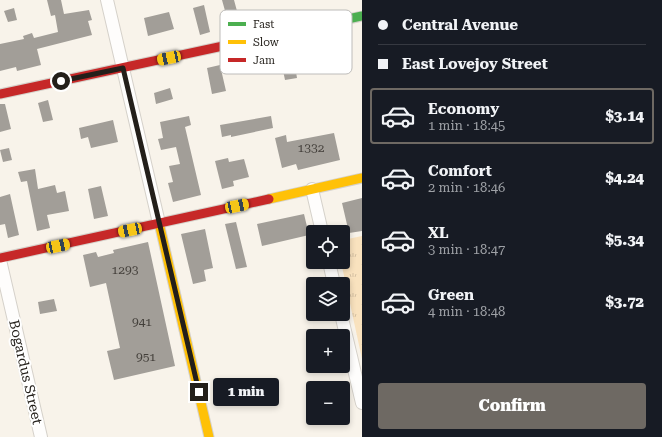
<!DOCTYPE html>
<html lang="en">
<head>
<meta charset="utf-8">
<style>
  :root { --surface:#171b24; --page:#242831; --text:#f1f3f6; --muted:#9ea1a6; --line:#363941; --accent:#6e6963 }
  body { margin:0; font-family:"Roboto Serif",serif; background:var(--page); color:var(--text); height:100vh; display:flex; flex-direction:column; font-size:15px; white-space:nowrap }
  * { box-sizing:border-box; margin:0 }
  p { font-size:13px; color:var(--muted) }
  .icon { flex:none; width:22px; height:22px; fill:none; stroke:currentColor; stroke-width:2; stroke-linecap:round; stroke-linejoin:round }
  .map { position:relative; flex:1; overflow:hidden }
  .panel { display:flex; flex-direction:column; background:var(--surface); width:300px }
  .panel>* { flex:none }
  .banner { display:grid; align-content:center; height:88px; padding:0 16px; background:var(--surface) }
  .fabs { position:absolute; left:306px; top:225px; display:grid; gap:8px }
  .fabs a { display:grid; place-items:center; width:44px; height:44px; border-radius:4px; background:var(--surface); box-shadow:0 2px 6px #0003; font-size:20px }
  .end { position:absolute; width:18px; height:18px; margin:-9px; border:5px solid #231f1a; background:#fff; box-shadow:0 0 0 2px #fff }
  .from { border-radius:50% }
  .bubble { position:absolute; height:28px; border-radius:4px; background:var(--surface); box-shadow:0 2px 6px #0003; font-size:13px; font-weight:800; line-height:28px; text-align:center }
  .car { position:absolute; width:12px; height:24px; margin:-12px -6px; border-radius:5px; box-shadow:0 0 3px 1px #0007; background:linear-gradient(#f5c518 24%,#345 0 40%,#f5c518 0 76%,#345 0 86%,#f5c518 0) }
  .banner b { display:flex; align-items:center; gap:14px; height:38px; font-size:15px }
  .banner b+b { border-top:1px solid var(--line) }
  .banner i { width:10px; height:10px; background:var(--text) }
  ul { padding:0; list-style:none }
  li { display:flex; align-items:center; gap:12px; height:56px; margin:0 8px 6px; padding:0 8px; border:2px solid transparent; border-radius:4px }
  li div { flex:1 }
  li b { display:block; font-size:15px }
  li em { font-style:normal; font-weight:800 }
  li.selected { border-color:var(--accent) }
  li>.icon { width:36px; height:36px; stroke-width:1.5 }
  .cta { display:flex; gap:8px; margin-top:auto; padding:8px 16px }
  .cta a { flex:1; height:46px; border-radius:4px; background:var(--accent); color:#fff; font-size:16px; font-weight:800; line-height:46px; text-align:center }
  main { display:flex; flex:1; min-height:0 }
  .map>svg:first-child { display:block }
  .park { fill:url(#park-tufts) }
  .building { fill:#a29e98 }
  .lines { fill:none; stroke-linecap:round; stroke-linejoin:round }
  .street-casing { stroke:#d5d1ca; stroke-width:14 }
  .fast-casing { stroke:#d5d1ca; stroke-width:11 }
  .slow-casing { stroke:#d5d1ca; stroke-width:11 }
  .jam-casing { stroke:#d5d1ca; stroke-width:11 }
  .street { stroke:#fefdfc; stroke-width:12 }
  .fast { stroke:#4caf50; stroke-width:9 }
  .slow { stroke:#ffc107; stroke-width:9 }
  .jam { stroke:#c62828; stroke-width:9 }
  .route { stroke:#231f1a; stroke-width:5 }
  .labels { text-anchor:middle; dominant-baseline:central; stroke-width:4; stroke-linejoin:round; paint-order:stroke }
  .number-label { font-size:12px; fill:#433f3a }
  .street-label { font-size:14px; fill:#231f1a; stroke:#fff }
  .key { fill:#fff; stroke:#bdbcba; stroke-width:1 }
  .key-label { font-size:11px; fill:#231f1a }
</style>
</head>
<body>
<main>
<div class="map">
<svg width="362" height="437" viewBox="0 0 362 437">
  <defs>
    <pattern id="park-tufts" width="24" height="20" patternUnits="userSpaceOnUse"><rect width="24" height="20" fill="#f9e2be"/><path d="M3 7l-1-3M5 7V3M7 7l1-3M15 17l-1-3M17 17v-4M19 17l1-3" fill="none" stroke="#d5c1a3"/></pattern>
  </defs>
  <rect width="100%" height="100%" fill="#f8f3ea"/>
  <path class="park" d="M362,236v123l-21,-97h2v-22z"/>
  <path class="building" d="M47,0h14l3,14 25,-4 3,10 -4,1 4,14 -55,14 4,16 -24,6 -1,-4 -16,4v-27l24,-5 -1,-3 9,-3 2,5 24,-6 -3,-17 -4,1z
    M222,0h12l6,22 -11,3z
    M204,5l6,27 -10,3 -7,-27z
    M14,8l3,12 -9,2 -4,-11z
    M169,12l5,17 -26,7 -4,-18z
    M292,48l5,30 -12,2 -6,-29z
    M220,65l6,26 -14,3 -5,-26z
    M170,88l3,11 -17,5 -2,-11z
    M48,100l5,20 -10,2 -5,-19z
    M0,104h5l6,25 -11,3z
    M189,116l2,9 -6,2 16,68 -28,7 -5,-19 5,-1 -4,-16 11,-2 -4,-17 -15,3 -3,-11 5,-1 -3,-16z
    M271,116l2,12 -42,9v-2l-9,2 -2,-12z
    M113,120l5,22 -27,6 -3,-11 -7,2 -2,-11z
    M334,133l6,27 -42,10 -2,-6 -14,4 -7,-30 11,-3 1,7z
    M9,148l3,12 -9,2 -3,-12z
    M228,158l1,4 15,-3 5,18 -16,4 1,5 -12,3 -7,-28z
    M35,169l3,20 17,-4 2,8 8,-2 4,20 -22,4 3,13 -13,3 -10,-50 -6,1 -3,-10z
    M101,186l7,30 -14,3 -6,-30z
    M10,194l9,41 -11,3 -3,-14 -5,1v-28z
    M362,198v33l-13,2 -7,-30z
    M304,214l5,21 -47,11 -5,-22z
    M236,222l11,45 -11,2 -11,-45z
    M205,229l8,39 -9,2 2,11 -13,3 -12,-50z
    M148,242l27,124 -61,14 -7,-29 13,-3 -14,-65 -16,4 -7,-32 13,-3 2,5 16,-4 -1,-3z
    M54,299l3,12 -17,3 -2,-12z"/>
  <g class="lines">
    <defs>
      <path id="street" d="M107,0l52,223
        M312,189l10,43
        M0,260l41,177
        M329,262l5,22
        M341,314l21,89"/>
      <path id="fast" d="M307,28l55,-12"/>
      <path id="slow" d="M269,199l93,-21
        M159,223l50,214"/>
      <path id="jam" d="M0,94l307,-66
        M0,258l269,-59"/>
    </defs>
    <use href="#street" class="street-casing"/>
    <use href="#fast" class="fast-casing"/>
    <use href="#slow" class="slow-casing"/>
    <use href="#jam" class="jam-casing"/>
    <use href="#street" class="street"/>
    <use href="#fast" class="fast"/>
    <use href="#slow" class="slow"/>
    <use href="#jam" class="jam"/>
  </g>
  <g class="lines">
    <path class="route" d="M61,81l62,-13 76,324"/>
  </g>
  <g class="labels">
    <g class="number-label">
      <text x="311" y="148">1332</text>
      <text x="125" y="270">1293</text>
      <text x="142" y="322">941</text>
      <text x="146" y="357">951</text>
    </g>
    <g class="street-label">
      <text transform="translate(26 372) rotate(77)">Bogardus Street</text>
    </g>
  </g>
  <rect x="220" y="10" width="132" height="64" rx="6" class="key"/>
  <rect x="228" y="22" width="18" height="4" fill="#4caf50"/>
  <rect x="228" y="40" width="18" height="4" fill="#ffc107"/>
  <rect x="228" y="58" width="18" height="4" fill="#c62828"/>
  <g class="key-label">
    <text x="253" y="28">Fast</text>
    <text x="253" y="46">Slow</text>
    <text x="253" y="64">Jam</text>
  </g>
</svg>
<div class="fabs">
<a><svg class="icon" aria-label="locate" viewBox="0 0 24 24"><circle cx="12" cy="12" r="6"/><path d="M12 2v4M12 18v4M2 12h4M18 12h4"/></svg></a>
<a><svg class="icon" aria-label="layers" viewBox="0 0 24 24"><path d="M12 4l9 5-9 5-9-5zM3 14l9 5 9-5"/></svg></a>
<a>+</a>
<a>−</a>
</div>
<i class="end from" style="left:61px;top:81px"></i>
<i class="end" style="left:199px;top:392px"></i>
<div class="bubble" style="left:213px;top:378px;width:66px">1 min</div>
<i class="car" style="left:169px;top:58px;rotate:258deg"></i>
<i class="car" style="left:237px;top:206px;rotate:78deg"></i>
<i class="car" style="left:130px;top:230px;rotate:258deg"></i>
<i class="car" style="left:58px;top:246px;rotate:78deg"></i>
</div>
<section class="panel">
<div class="banner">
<b><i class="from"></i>Central Avenue</b>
<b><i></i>East Lovejoy Street</b>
</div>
<ul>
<li class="selected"><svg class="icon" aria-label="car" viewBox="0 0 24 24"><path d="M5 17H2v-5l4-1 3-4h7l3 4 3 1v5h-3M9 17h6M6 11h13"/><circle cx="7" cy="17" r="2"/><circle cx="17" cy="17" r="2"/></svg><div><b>Economy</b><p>1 min · 18:45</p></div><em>$3.14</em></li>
<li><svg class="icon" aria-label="car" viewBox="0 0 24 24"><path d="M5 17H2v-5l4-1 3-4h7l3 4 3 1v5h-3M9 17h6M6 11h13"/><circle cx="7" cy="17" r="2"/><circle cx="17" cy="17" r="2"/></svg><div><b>Comfort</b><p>2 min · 18:46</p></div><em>$4.24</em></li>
<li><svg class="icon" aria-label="car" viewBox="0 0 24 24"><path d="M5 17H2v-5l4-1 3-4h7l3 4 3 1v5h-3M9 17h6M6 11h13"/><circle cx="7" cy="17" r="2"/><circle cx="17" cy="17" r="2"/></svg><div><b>XL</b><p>3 min · 18:47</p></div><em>$5.34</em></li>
<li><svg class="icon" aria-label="car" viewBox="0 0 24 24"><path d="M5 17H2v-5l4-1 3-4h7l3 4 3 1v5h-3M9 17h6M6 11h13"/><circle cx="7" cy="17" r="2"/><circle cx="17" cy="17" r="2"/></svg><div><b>Green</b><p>4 min · 18:48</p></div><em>$3.72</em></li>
</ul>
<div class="cta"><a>Confirm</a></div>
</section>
</main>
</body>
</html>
